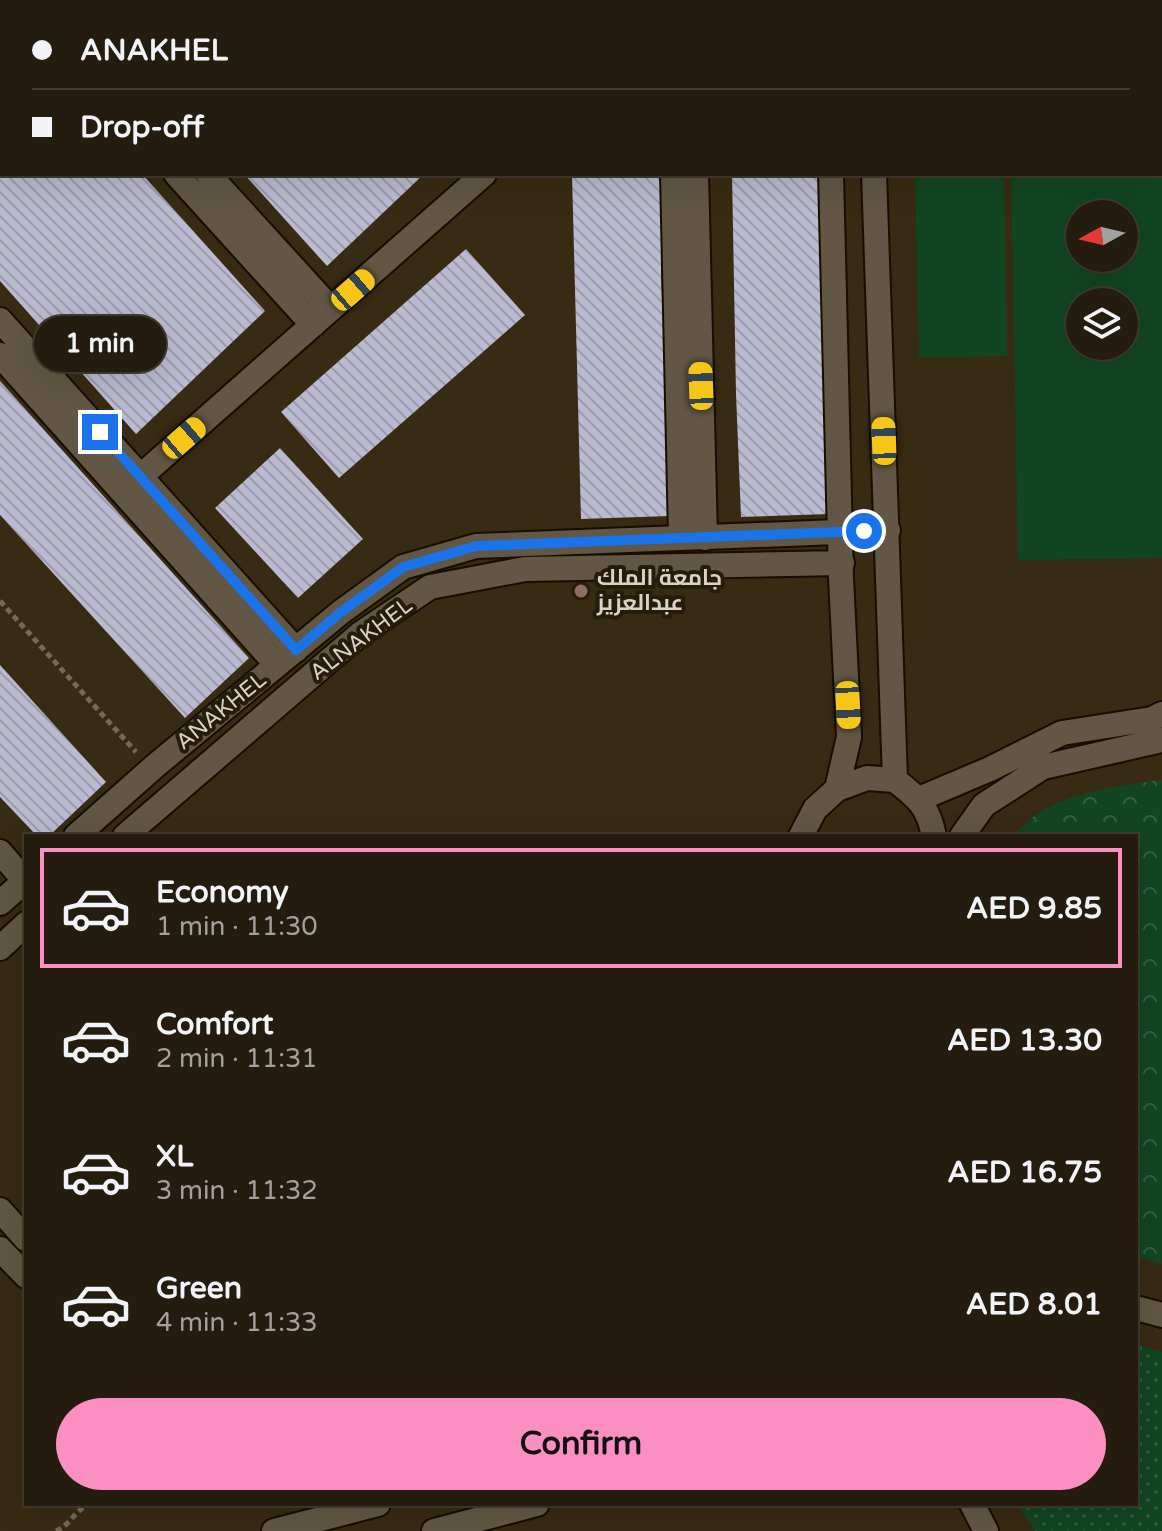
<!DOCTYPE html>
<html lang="en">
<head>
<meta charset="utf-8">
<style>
  :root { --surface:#231c0f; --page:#2f291d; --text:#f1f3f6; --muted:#a3a19e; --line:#403a2f; --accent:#fc8fc2 }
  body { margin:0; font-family:"Varela Round",Cairo,sans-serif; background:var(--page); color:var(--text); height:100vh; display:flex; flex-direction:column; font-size:30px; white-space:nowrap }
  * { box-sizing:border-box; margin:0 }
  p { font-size:26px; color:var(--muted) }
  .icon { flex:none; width:44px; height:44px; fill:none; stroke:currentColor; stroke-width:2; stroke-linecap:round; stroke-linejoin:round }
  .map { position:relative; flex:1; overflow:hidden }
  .panel { position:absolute; left:24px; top:834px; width:1114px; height:672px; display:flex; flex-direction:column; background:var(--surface); border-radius:0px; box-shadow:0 8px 32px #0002,0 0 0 2px var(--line) }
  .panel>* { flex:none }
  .guide { position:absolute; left:0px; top:0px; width:1162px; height:176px; box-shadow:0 8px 32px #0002,0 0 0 2px var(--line); display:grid; align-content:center; height:176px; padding:0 32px; background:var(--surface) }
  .needle { width:52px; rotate:262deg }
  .fabs { position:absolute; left:1066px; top:200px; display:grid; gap:16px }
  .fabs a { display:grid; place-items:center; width:72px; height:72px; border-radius:50%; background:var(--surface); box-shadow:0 8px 32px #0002,0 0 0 2px var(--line); font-size:40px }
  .end { position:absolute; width:36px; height:36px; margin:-18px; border:10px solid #1a73e8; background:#fff; box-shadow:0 0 0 4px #fff }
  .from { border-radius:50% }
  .bubble { position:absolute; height:56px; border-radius:28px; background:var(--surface); box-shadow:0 8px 32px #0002,0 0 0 2px var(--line); font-size:26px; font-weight:700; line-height:56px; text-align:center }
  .car { position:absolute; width:24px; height:48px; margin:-24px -12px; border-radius:10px; box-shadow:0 0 6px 2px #0007; background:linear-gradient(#f5c518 24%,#345 0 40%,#f5c518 0 76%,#345 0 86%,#f5c518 0) }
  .guide b { display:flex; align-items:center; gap:28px; height:76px; font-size:30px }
  .guide b+b { border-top:2px solid var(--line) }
  .guide i { width:20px; height:20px; background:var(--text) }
  ul { padding:14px 0 0; list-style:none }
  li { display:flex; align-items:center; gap:24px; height:120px; margin:0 16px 12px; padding:0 16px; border:4px solid transparent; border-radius:0px }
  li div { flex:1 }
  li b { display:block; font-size:30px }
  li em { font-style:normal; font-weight:700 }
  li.selected { border-color:var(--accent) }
  li>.icon { width:72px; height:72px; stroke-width:1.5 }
  .action { display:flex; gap:16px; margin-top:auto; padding:16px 32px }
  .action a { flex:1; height:92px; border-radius:48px; background:var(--accent); color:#111; font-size:32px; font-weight:700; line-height:92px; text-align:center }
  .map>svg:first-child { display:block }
  .built { fill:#382b13; fill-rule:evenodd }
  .grass { fill:url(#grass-dots) }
  .park { fill:url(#park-crowns) }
  .pitch { fill:#124521; fill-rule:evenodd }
  .building { fill:url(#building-back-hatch) }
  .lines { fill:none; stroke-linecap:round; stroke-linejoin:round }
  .minor-casing { stroke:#170e01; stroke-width:28 }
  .path { stroke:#71695a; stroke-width:5; stroke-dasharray:6 4; stroke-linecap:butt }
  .minor { stroke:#615744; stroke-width:24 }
  .route { stroke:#1a73e8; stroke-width:10 }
  .education-dot { fill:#8d6e63; stroke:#251c0a; stroke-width:3 }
  .labels { text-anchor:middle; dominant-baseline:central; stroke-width:8; stroke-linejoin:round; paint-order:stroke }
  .poi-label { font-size:22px; font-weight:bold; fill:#d8d2c7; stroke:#251c0a; text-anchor:start }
  .street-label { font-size:22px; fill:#d8d2c7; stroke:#251c0a }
</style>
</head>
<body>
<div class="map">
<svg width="1162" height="1531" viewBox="0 0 1162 1531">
  <defs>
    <pattern id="grass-dots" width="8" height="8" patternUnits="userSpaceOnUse" patternTransform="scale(2)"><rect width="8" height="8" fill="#124521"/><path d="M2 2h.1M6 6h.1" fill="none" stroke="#345f40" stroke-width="1.8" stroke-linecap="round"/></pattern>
    <pattern id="park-crowns" width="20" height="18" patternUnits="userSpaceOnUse" patternTransform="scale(2)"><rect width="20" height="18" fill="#124521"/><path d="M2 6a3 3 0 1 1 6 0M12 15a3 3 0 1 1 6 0" fill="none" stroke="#345f40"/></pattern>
    <pattern id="building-back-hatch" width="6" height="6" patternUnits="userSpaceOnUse" patternTransform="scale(2)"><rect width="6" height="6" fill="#babad1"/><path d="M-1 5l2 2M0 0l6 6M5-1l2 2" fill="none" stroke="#9c9bac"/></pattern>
  </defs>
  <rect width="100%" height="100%" fill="#2f2514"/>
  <path class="built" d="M0,0h1162v1531h-1162zM2,2h1158v172h-1158zM1080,214h44v44h-44zM1080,302h44v44h-44zM26,836h1110v668h-1110z"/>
  <path class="grass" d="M1136,1344l26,8v179h-127l-18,-27h119z"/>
  <path class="park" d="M1162,780v484l-26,-7v-421h-123c7,-7 15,-16 23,-21 37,-24 84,-30 126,-35z"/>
  <path class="pitch" d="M1160,137h2v421l-144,2 -7,-386h149zM1080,214h44v44h-44zM1080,302h44v44h-44z
    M915,174h89l3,182 -88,2z"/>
  <path class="building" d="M0,174h142l123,137 -129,123 -136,-153z
    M244,174h180l-97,92z
    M572,174h88l5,94 -4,1 8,247 -88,3z
    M732,174h89l8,340 -88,3 -5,-123z
    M466,249l59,66 -186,163 -58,-66z
    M0,381l249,277 -64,60 -185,-203z
    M280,448l83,91 -65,59 -83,-90z
    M0,665l106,117 -57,54h-12l-37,-39z"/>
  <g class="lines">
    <defs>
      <path id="minor" d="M367,0l2,2
        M396,0l2,2
        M669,0v2
        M691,0v2
        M827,0v2
        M867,0v2
        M176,174l137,151
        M208,174l123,135
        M673,174l8,364
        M696,174l9,364
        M874,174l21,606c24,19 33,26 39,56
        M0,320l296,330
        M0,355l277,310
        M141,476l343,-302
        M837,789l30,-11 28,2
        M919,799l71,-30 72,-36 90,-14 10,-5
        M76,836l79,-70 186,-154 62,-45 73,-21 412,-16
        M125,836l235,-202 70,-47 95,-18 317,-6
        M801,836l14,-27 22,-20 12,-52 -8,-159 -10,-404
        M962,836l22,-31 59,-38 119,-27
        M0,852l25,29
        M0,903l26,-23
        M0,948l26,-24
        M0,1210l26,29
        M0,1249l26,27
        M1136,1308l26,7
        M972,1504l14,27
        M274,1531l104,-27
        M434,1531l103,-27"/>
    </defs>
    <use href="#minor" class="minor-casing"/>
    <path class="path" d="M6,2l2,-2
      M0,7l2,-2
      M0,601l136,151
      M56,1531c16,-7 17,-20 34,-27"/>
    <use href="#minor" class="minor"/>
  </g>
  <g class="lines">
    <path class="route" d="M100,432l196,218 45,-38 62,-45 73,-21 388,-15"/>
  </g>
  <circle class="education-dot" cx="581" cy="591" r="8"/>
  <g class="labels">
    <g class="poi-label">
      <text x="597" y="578">جامعة الملك<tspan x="597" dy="25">عبدالعزيز</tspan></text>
    </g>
    <g class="street-label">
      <text transform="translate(361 639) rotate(-37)">ALNAKHEL</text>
      <text transform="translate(221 711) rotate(-39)">ANAKHEL</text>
    </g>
  </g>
</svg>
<div class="fabs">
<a><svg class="needle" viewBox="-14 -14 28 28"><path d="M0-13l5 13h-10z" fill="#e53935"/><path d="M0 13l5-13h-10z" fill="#a3a19e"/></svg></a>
<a><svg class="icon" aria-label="layers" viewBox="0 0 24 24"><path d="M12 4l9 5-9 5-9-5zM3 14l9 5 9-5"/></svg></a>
</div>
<i class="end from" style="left:864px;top:531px"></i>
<i class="end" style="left:100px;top:432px"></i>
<div class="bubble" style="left:34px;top:316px;width:132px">1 min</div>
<i class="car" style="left:353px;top:290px;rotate:49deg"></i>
<i class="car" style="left:701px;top:386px;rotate:358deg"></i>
<i class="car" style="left:184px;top:438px;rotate:49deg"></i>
<i class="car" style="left:884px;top:441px;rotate:358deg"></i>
<i class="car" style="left:848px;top:705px;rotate:177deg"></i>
<div class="guide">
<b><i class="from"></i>ANAKHEL</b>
<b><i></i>Drop-off</b>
</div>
<section class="panel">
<ul>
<li class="selected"><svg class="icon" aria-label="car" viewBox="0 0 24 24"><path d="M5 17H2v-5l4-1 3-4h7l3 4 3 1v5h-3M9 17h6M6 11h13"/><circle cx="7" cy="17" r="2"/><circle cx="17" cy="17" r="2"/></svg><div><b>Economy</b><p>1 min · 11:30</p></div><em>AED 9.85</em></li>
<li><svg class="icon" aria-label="car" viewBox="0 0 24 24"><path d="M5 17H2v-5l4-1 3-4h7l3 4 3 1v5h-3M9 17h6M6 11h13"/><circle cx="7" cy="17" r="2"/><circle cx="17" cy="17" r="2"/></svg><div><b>Comfort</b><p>2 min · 11:31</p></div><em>AED 13.30</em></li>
<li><svg class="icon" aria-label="car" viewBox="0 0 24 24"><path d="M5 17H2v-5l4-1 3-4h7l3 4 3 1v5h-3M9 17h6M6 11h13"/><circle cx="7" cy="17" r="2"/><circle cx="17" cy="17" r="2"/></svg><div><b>XL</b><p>3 min · 11:32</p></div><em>AED 16.75</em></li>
<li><svg class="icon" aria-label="car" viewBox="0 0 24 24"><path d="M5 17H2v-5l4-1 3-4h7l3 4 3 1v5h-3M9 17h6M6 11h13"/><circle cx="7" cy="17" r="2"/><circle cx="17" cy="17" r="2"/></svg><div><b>Green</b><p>4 min · 11:33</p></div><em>AED 8.01</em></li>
</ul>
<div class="action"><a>Confirm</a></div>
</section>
</div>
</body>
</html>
